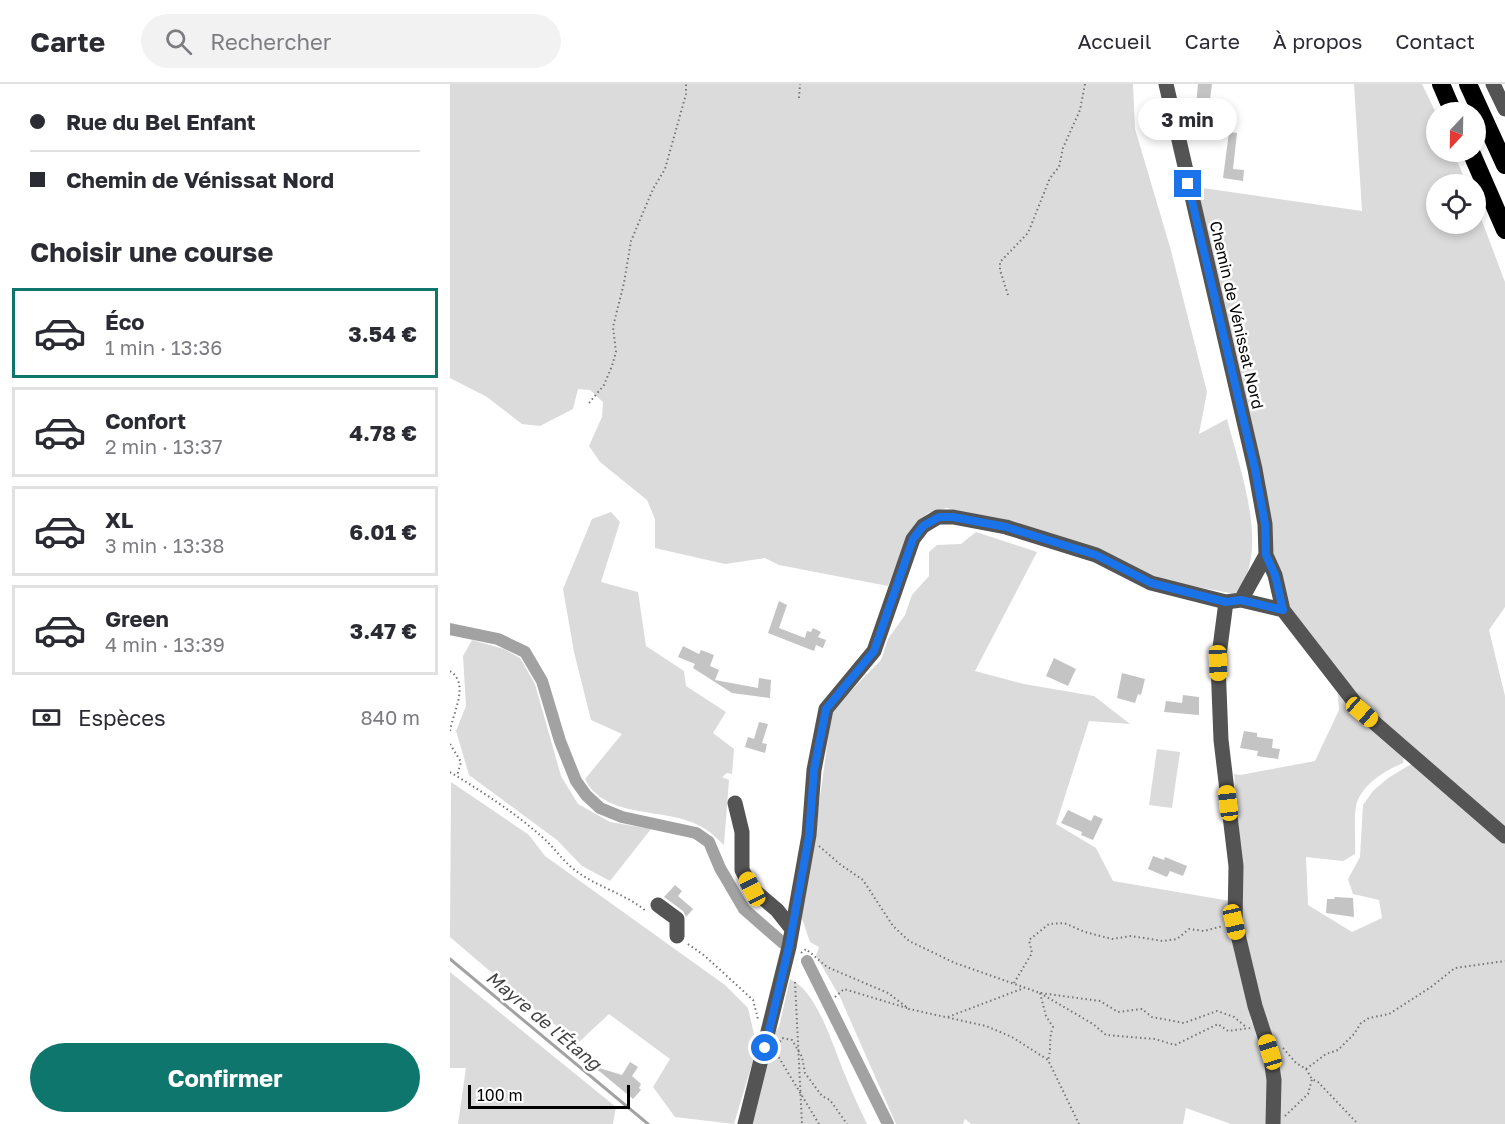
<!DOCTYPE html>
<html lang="fr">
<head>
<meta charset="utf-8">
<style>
  :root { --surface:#fff; --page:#f2f2f3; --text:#2b2b33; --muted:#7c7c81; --line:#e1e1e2; --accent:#0f766e }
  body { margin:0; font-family:"Golos Text",sans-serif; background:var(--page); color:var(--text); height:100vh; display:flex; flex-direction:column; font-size:22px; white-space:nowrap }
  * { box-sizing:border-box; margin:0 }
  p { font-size:20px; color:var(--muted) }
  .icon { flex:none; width:33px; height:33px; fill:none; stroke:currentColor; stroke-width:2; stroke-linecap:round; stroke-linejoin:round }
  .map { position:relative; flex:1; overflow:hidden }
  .side { display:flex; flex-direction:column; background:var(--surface); width:450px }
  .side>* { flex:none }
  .top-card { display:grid; align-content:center; height:132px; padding:0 30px; background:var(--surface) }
  .needle { width:39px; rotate:202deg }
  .buttons { position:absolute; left:976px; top:18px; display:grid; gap:12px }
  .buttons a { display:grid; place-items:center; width:60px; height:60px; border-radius:50%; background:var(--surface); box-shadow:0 3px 9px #0003; font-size:30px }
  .scale { position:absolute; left:18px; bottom:15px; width:162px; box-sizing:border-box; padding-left:6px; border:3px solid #000; border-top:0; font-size:16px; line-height:21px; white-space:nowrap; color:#000; -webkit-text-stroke:4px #fff; paint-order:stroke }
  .end { position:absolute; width:27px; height:27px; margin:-14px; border:8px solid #1a73e8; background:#fff; box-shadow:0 0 0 3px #fff }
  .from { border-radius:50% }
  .bubble { position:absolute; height:42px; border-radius:21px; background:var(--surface); box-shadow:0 3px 9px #0003; font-size:20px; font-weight:700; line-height:42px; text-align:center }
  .car { position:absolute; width:18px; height:36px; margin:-18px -9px; border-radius:8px; box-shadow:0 0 4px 2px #0007; background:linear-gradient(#f5c518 24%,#345 0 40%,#f5c518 0 76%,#345 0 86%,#f5c518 0) }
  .top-card b { display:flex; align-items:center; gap:21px; height:57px; font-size:22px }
  .top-card b+b { border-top:2px solid var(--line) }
  .top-card i { width:15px; height:15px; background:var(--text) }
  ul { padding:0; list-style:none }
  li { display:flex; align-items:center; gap:18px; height:90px; margin:0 12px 9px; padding:0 18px; border:3px solid var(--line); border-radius:0px }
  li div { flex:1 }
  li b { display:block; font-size:22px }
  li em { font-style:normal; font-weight:700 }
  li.on { border-color:var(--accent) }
  li>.icon { width:54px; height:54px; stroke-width:1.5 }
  h2 { padding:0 30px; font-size:27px; line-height:72px }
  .pay { display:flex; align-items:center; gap:15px; height:66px; padding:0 30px; font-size:22px }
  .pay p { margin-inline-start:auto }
  .cta { display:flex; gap:12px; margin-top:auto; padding:12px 30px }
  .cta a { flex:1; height:69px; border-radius:36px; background:var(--accent); color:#fff; font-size:24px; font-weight:700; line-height:69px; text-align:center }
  header { display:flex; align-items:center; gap:36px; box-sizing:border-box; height:84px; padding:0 30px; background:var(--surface); border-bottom:2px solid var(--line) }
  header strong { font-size:28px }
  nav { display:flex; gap:33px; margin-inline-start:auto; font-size:21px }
  .search { width:420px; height:54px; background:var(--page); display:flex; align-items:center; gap:15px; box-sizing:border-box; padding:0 21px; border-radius:33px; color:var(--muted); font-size:22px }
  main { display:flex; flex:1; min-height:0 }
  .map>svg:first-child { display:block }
  .green { fill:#dbdbdb }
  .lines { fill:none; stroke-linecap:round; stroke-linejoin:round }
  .stream { stroke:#a2a2a2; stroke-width:3 }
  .canal { stroke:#a2a2a2; stroke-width:12 }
  .building { fill:#c4c4c4 }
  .path { stroke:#767676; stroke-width:2; stroke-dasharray:1.5 3; stroke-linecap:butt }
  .minor { stroke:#545454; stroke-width:15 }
  .highway { stroke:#000; stroke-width:18 }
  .route { stroke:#1a73e8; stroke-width:8 }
  .labels { text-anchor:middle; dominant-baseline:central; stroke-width:5; stroke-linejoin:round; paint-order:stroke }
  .street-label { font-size:16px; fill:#000; stroke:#fff }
  .water-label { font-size:18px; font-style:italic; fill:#434343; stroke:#fff }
</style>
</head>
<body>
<header>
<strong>Carte</strong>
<div class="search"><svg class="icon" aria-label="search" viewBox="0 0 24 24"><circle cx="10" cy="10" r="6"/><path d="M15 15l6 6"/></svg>Rechercher</div>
<nav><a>Accueil</a><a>Carte</a><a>À propos</a><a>Contact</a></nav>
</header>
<main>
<section class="side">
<div class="top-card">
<b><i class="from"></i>Rue du Bel Enfant</b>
<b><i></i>Chemin de Vénissat Nord</b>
</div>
<h2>Choisir une course</h2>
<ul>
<li class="on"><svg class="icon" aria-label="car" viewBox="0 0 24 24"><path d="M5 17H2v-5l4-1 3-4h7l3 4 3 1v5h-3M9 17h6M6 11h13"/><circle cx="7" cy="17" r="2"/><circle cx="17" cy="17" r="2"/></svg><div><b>Éco</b><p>1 min · 13:36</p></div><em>3.54 €</em></li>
<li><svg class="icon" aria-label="car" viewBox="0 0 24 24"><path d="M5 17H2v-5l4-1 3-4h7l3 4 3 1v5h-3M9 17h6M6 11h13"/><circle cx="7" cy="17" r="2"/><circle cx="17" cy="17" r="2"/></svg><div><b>Confort</b><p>2 min · 13:37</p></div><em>4.78 €</em></li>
<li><svg class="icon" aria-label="car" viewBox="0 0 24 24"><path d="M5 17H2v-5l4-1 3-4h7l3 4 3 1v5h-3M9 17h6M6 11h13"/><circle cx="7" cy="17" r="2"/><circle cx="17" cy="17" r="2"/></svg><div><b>XL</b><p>3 min · 13:38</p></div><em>6.01 €</em></li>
<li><svg class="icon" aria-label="car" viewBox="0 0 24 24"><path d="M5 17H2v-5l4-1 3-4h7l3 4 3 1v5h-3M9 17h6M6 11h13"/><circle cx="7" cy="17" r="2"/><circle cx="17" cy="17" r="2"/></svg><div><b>Green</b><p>4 min · 13:39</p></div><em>3.47 €</em></li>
</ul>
<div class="pay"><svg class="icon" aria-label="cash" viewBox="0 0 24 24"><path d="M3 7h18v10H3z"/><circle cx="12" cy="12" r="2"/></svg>Espèces<p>840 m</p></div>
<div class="cta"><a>Confirmer</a></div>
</section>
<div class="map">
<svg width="1055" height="1040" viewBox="0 0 1055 1040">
  <rect width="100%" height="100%" fill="#fff"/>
  <path class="green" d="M0,0h683l2,45 35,118 37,145 -8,42 28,-15c11,44 38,116 18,160 -2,5 -7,10 -10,15l-91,-17 -160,-59 -37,-10 -19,5 -11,9 -13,23 -16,41 -109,-21 -14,-7 -40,6 -70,-16v-29l-8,-19 -47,-38 -11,-16 13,-29 1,-15 -13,-12 -12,-1 -5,20 -33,17 -18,-2 -35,-27 -37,-19z
    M904,0h68l15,31v37h16l14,32h-30v40h39v-19l29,77v325l-16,23 16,66v130l-139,-119 -77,-97 -14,-46 -10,-83 -69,-294 166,24z
    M161,428l9,10 -19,60 37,10 8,54 38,25 2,15 40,26 -13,21 21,16 -2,25 -5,-1 -5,4 7,3 -5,65c-7,-6 -14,-14 -22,-18 -35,-21 -96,-6 -117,-48l37,-45 -31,-14 -17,-68 -11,-63 29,-70z
    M526,448l61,20 -62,119 49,13 70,12 36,28 -41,-3 -33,103 40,24 17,33 117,20 21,120 15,31 3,72h-38l-45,-16 -3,16h-212l-6,-5 -2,5h-67l-56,-127 -24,-41 3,-9 -9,-5 -11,-32 13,-55 20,-145 49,-50 7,-21 17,-24 7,-20 17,-19v-24l8,-7 24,-1z
    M22,556l32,9 16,9 15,26 26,92 17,28 32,18 41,7 -41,52 -28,-15 -25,-26 -88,-65 -13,-44 10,-25 -3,-50z
    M887,601l67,71 -1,7c-17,7 -39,20 -46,39 -4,13 -1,38 -2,52l-12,7 -37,-4 2,48 44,27 30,-14 -3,-18 -26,-6 -5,-15 12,-22 3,-52 10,-14 15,-13 25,-15 92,77v284h-226l-36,-196 -3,-88 -6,-66 6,1 75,-14 24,-51z
    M707,665l23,3 -8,56 -23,-3z
    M1,698l78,53 16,21 180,129 23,23 9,39 -23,77 -59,-7 -22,-30 17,-28 -61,-45 -30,28 -40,-29 -89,-76z
    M0,888l166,135 -3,17h-155l8,-56h-16z
    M340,895c28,12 44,71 56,98 6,16 14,32 21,47h-118l22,-87 8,-10z"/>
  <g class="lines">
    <path class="stream" d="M0,875l198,165"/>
    <path class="canal" d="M0,545l48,10 27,13 17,29 18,60 16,40 10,14 14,13 22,9 74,16 13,9 11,26 24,41 39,34
      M357,877l81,163"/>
  </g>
  <path class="building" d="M748,0h14l-3,23 -13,-2z
    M779,48l8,1 -4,36 11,1 -1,11 -20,-3z
    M329,517l8,4 -8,23 26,10 2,-7 4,1 2,-4 8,4 -3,5 8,3 -3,8 -7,-3 -2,6 -46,-18z
    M233,562l16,8 2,-4 13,5 -4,11 9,4 -4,10 43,8 1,-10 12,2 -1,18 -38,-5 -39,-25 2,-4 -17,-7z
    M604,574l22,11 -8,17 -22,-10z
    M672,589l23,6 -4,16 -3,-1 -3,9 -18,-5z
    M733,611l16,2v18l-35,-3 2,-11 16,2z
    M309,638l9,2 -6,19 5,1 -2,9 -20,-6 3,-10 6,2z
    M794,647l13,2v4l16,2 -1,9 8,1 -2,10 -21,-3 1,-5 -18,-3z
    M618,726l23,11 3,-6 9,4 -10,21 -12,-5 1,-3 -21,-9z
    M703,772l11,4 1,-3 22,9 -4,10 -13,-5 -3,6 -19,-8z
    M225,801l7,6 -4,5 15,13 -7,8 -3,-6 -19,-14z
    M885,813l18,1 1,19 -28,-4 1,-14h7z
    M180,978l8,5 -6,9 9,8 -2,4 2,2 -8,9 -40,-33 29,9z"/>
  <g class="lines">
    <path class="path" d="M349,14l1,-14
      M558,211l-8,-25v-8l28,-29 22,-55 9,-11 4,-19 17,-38 5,-26
      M139,319l15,-18 8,-19 4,-14 -3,-25 11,-44 7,-42 22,-52 12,-20 21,-75v-10
      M0,587c20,13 3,41 0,60
      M0,660l11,18 -4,14
      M0,688c31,19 64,40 91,64 11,9 19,21 29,30 22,20 53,26 76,45
      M369,762l22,19 22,15 30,46 16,15 46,22 85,30 60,8 18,11 24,-3 10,8 32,6 33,-12 17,6 12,10
      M238,860l17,12 48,44 5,19
      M351,869l5,-4 21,18 61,26 21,16 77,17 26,11 36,23 31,64
      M345,898l7,142
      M564,899l18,-30 -3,-13 20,-16 15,-1 21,9 27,7 19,-3 32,5 14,-2 12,-10 15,2 19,-5
      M590,909l53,31 13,11 49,4 20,6 43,-21 10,7 22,-3
      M590,909l6,23 7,11c-5,12 -1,21 -5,33
      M385,913l9,-8 63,19
      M498,933l76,-29
      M833,964l13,15 10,6 20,-15 12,-4 16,-16 7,-11 8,-5 20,-4 11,-7 31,-20 24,-19 50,-7
      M856,985l6,10 6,3 40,42
      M835,1032l23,-22 4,-15
      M369,1040l-41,-68 -1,-9 5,-9 10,2 10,17 3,16 17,23 8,4 17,24"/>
    <path class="minor" d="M716,0l89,385 10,55 1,31 9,20 8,35
      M1043,0l12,25
      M791,516l25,-45
      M776,518l-8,61 3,77 15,126 -1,56 20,84 15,46 4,28 -1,44
      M285,719l7,29v38l10,19 25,21 15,19
      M208,821l19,14v17
      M295,1040l44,-177 20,-112 5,-65 12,-61 48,-58 39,-112 10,-13 15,-9h15l53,10 90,28 55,28 75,19 15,-2 42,10 79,102 143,124"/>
    <path class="highway" d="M991,0l12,28
      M1018,0l37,81
      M1021,68l34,78"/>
  </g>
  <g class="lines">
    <path class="route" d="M315,964l24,-102 20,-110 5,-66 12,-61 48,-58 39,-112 10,-13 16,-9h14l53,10 90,28 55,28 75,19 15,-2 42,10 -8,-35 -9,-20 -1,-31 -10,-55 -67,-285"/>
  </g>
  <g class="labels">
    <g class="street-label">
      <text transform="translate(787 231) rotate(77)">Chemin de Vénissat Nord</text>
    </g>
    <g class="water-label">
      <text transform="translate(94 936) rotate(40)">Mayre de l'Étang</text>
    </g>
  </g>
</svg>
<div class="buttons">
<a><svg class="needle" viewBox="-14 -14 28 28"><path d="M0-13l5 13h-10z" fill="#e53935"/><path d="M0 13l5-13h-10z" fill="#7c7c81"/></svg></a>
<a><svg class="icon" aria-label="locate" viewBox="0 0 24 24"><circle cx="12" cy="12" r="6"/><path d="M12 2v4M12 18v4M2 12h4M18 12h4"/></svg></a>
</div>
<div class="scale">100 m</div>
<i class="end from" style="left:315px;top:964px"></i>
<i class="end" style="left:738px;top:100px"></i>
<div class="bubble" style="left:688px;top:14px;width:99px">3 min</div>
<i class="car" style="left:768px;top:579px;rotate:178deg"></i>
<i class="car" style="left:912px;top:628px;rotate:131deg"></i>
<i class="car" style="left:778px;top:719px;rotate:353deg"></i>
<i class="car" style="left:302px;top:805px;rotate:333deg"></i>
<i class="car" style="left:784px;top:838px;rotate:167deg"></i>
<i class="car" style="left:820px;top:968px;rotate:343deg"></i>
</div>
</main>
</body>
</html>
